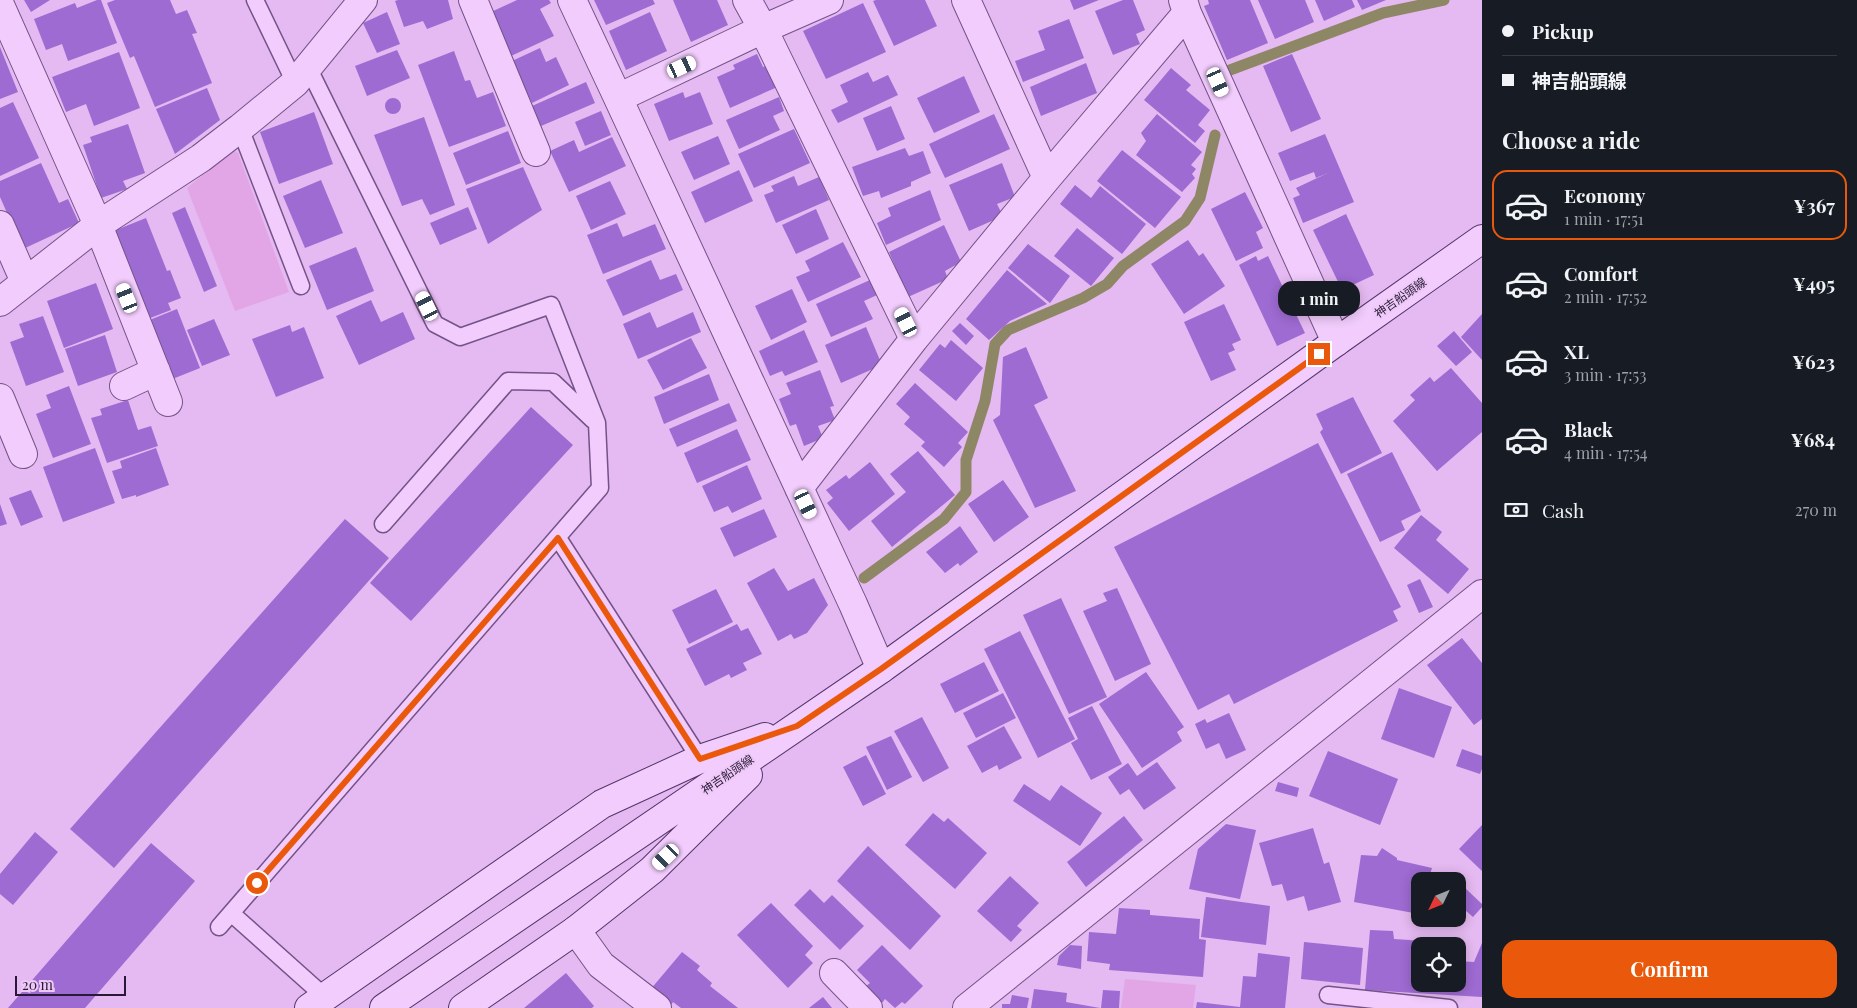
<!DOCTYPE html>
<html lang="en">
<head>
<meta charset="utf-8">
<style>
  :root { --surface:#171b24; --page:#242831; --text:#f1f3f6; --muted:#9ea1a6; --line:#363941; --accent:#ea580c }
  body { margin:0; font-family:"Playfair Display","Noto Sans JP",serif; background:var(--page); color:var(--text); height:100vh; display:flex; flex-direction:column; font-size:19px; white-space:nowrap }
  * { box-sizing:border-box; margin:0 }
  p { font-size:16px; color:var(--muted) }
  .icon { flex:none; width:28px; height:28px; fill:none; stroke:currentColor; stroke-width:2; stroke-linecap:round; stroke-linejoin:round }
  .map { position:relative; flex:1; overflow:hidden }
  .details { display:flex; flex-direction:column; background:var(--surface); width:375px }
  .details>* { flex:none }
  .guide { display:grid; align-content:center; height:110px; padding:0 20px; background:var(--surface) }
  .needle { width:32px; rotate:227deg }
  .tools { position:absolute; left:1411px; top:872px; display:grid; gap:10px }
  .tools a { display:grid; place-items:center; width:55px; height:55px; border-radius:10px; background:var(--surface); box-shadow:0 2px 12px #0003; font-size:25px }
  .scale { position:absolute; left:15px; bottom:12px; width:111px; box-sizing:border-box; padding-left:5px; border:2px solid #291936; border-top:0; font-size:14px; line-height:18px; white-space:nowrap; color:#291936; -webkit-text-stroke:4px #eec9f8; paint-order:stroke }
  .end { position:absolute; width:22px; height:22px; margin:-11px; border:6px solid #ea580c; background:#fff; box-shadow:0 0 0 2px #fff }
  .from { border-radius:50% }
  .bubble { position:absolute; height:35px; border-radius:15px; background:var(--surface); box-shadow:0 2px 12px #0003; font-size:16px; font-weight:700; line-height:35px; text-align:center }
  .car { position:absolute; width:15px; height:30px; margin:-15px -8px; border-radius:6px; box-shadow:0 0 4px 1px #0007; background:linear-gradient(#fff 24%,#345 0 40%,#fff 0 76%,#345 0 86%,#fff 0) }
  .guide b { display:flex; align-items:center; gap:18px; height:48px; font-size:19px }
  .guide b+b { border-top:1px solid var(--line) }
  .guide i { width:12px; height:12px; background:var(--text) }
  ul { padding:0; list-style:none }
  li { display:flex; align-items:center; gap:15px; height:70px; margin:0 10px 8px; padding:0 10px; border:2px solid transparent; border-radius:15px }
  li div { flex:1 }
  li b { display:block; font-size:19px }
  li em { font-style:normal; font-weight:700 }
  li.selected { border-color:var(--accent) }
  li>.icon { width:45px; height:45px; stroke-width:1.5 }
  h2 { padding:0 20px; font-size:22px; line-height:60px }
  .pay { display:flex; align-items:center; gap:12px; height:55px; padding:0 20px; font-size:19px }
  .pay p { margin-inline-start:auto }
  .primary-button { display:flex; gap:10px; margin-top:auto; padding:10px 20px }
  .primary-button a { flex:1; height:58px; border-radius:15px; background:var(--accent); color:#fff; font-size:20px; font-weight:700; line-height:58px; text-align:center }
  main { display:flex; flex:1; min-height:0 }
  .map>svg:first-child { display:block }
  .farmland { fill:#e2a6e7 }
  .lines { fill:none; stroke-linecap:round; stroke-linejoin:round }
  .stream { stroke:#8e8766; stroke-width:11 }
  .building { fill:#9e6bd2 }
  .service-casing { stroke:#735388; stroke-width:19 }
  .minor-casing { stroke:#735388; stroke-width:30 }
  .secondary-casing { stroke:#54366a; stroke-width:30 }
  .service { stroke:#f1ccfc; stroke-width:16 }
  .minor { stroke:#f1ccfc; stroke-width:28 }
  .secondary { stroke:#f1ccfc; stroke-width:28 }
  .route { stroke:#ea580c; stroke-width:6 }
  .labels { text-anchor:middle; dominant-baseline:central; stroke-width:4; stroke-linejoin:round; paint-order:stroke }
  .street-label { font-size:12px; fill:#291936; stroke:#eec9f8 }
</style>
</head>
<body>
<main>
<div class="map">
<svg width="1482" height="1008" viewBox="0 0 1482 1008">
  <rect width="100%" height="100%" fill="#e5b9f1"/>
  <path class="farmland" d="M233,150l5,3 51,139 -54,19 -48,-123z
    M1125,979l71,6 -3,23h-72z"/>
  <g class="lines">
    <path class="stream" d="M1230,70l153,-57 61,-13
      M864,578l80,-59 22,-27v-32l19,-59 10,-57 13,-14 75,-32 24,-14 16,-18 62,-45 15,-23 15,-63"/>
  </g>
  <path class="building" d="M24,0h26l-19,12z
    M97,0h4l16,43 -49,18 -6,-17 -16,6 -12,-31 41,-16 2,5z
    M115,0h55l6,14 11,-4 10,23 -5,1 20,49 -57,24 -21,-51 -4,2 -23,-55z
    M398,0h50l5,19 -26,10 -4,-8 -19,6 -9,-26z
    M517,0h32l2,3 -11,6 14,27 -43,20 -20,-44z
    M594,0h59l2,4 -49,21z
    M673,0h44l11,25 -37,17z
    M876,0h49l12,26 -43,20 -21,-45z
    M1070,0h29l-25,10z
    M1123,0h10l12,30 -9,4 4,10 -27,11 -18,-44z
    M1208,0h42l18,43 -41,17 -23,-54 5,-2z
    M1258,0h47l9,22 -39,17z
    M1315,0h37l3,7 -31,14z
    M1357,0h29l-24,10z
    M863,3l23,49 -60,27 -23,-48z
    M387,12l13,32 -23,9 -14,-30z
    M650,12l17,39 -41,19 -17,-39z
    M1069,19l15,39 -61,24 -8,-21 30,-11 -7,-19z
    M0,47l18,45 -18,7z
    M540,48l6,14 10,-5 13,28 -37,18 -20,-42z
    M397,50l13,28 -43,18 -12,-30z
    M454,51l11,30 5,-1 7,18 16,-6 13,34 -57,21 -31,-82z
    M119,52l21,56 -46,18 -8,-22 -20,8 -14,-35z
    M757,54l6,13 10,-4 9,22 -52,23 -13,-31 18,-8 -2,-4z
    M1292,54l29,65 -30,13 -28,-66z
    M1086,63l11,30 -56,23 -11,-29z
    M1171,68l20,17 -5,5 24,20 -12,15 7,6 -10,12 -51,-43z
    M868,72l5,10 15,-7 10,20 -60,28 -7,-13 17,-8 -8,-17z
    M964,76l16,36 -46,21 -17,-35z
    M586,82l9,21 -54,23 -9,-20z
    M207,88l13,32 -45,34 -19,-45z
    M683,92l2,6 15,-6 13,32 -44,17 -15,-37z
    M779,97l5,14 -11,5 7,14 -41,19 -13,-29z
    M385 106a8 8 0 1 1 16 0a8 8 0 1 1-16 0Z
    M13,102l26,56 -39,18v-68z
    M891,106l14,33 -28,12 -14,-33z
    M601,111l10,24 -26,11 -10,-24z
    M314,112l19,52 -54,20 -19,-52z
    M994,114l16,35 -65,29 -16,-34z
    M1157,114l45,38 -11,13 5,4 -4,5 3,4 -13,14 -46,-37 10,-14 -5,-8z
    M424,117l31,88 -25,10 -8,-16 -20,7 -28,-71z
    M128,124l17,49 -22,8 4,8 -26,9 -18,-53 9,-3 -2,-5z
    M794,129l16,34 -56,25 -16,-34z
    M508,131l13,32 -55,22 -13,-32z
    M1325,134l29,68 -51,21 -10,-25 7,-3 -4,-7 34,-16 -14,6 -2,-6 -24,9 -12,-28z
    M718,136l12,28 -36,16 -13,-28z
    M612,137l14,29 -57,26 -19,-41 24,-11 5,12z
    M905,148l4,8 14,-5 8,22 -20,9v4l-30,12 -2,-7 -16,5 -11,-29z
    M1122,150l59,47 -26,31 -58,-47z
    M41,163l18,40 9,-4 11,24 -56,26 -23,-52v-16z
    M1002,163l13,34 -18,7 6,12 -34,15 -20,-46z
    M523,167l19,43 -54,34 -22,-55z
    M739,170l14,31 -48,22 -14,-31z
    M794,176l4,10 21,-9 10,23 -53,23 -12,-28 10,-4 -3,-5z
    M321,180l22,53 -38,15 -22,-52z
    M610,181l16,33 -35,16 -15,-34z
    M1075,185l16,13 9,-12 46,38 -24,30 -62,-50z
    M930,190l11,30 -55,25 -9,-22 14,-7 -3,-8z
    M1245,192l18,36 -7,4 7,16 -27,13 -25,-52z
    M185,207l32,79 -13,6 -32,-79z
    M468,207l9,22 -37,16 -10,-22z
    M816,209l13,30 -33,15 -14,-29z
    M1346,214l28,61 -32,15 -29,-60z
    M146,218l21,53 3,-1 11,28 -13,5 3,7 -26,10 -34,-88z
    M617,223l6,14 32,-13 11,25 -63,25 -16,-39z
    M944,225l17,37 -16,9 3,8 -40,18 -19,-45z
    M1077,228l37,30 -23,28 -37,-30z
    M1188,240l11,16 4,-3 22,33 -41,28 -33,-50z
    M843,242l18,35 -53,25 -12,-25 14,-6 -5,-10z
    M1028,244l42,32 -20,27 -42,-35z
    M356,247l18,44 -47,19 -18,-44z
    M1256,256l2,5 10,-5 37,77 -28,13 -38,-81z
    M651,260l9,20 16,-6 7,16 -60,26 -17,-36z
    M1007,270l40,34 -37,17 -21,19 -23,-21z
    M870,280l7,15 -13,6 9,18 -42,18 -15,-33z
    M96,283l17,46 -49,19 -17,-47z
    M792,289l15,33 -36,18 -16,-34z
    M371,300l10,22 22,-10 12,27 -56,26 -23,-49z
    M1224,304l17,36 -9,4 3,6 -7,3 8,17 -25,11 -27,-59z
    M177,309l23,59 -30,12 -23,-59z
    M650,312l7,16 36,-16 8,20 -63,27 -15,-35z
    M1482,314v46l-21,-23z
    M43,316l21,56 -38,14 -16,-44 14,-5 -5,-13z
    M214,319l16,36 -28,11 -15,-36z
    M960,323l14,13 -8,9 -14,-14z
    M290,325l2,7 12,-5 20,51 -48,19 -24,-58z
    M866,327l16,38 -41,18 -16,-38z
    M804,330l14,32 -33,14 -3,-5 -12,5 -11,-25z
    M1454,331l18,21 -16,14 -19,-20z
    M105,335l12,37 -39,14 -13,-37z
    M691,338l16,30 -44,22 -16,-30z
    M951,340l32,28 -27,33 -37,-31 21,-26 5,4z
    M1026,347l22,51 -14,7 42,86 -41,17 -42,-88 7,-5 3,-58z
    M1451,368l31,35v29l-45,39 -44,-50 22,-21 -5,-5 20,-18 4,5z
    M820,370l14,36 -4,1 5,13 -17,6 5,12 -19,8 -8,-22 -6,2 -11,-27 12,-5 -5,-11z
    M709,374l10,26 -55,24 -10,-27z
    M915,383l53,49 -10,11 4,4 -18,20 -23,-21 4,-4 -21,-18 6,-7 -14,-13z
    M69,386l22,58 -38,14 -17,-44 15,-6 -5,-13z
    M1353,397l29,56 -41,21 -21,-42 3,-3 -7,-15z
    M128,400l10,30 13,-4 7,20 -51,17 -16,-45 11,-3 -2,-6z
    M729,403l8,18 -60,26 -8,-18z
    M531,407l42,38 -162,176 -41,-38z
    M737,429l14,31 -54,23 -13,-30z
    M1318,443l83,164 -8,4 5,10 -164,83 -5,-10 -31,16 -84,-163z
    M95,448l20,55 -52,19 -20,-55z
    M156,448l13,37 -33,12v-2l-14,4 -10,-28 10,-3 -2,-7z
    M918,451l37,44 -63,52 -21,-26 35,-29 -16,-18z
    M1392,452l29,59 -20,10 4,9 -25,12 -33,-68z
    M870,462l25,32 -46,37 -22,-28 6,-5 -7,-8 20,-15 3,4z
    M747,465l15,34 -30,14 -4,-7 -14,6 -12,-26z
    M1003,480l26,37 -35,25 -26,-38z
    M31,490l12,27 -22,9 -12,-28z
    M0,504l7,20 -7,2z
    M764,509l13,28 -43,20 -14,-29z
    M1421,515l21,17 -6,8 33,29 -21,25 -54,-46z
    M345,519l44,39 -275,310 -44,-39z
    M960,526l18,26 -18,14 -2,-3 -13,10 -19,-21z
    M774,568l14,23 26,-13 14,27 -21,28 -13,6 -3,-5 -13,7 -31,-58z
    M1420,579l13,28 -14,6 -12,-28z
    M1117,588l34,76 -36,17 -32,-70 24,-10 -4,-8z
    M716,589l17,33 -44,22 -17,-34z
    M1061,598l46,99 -38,17 -46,-99z
    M737,624l4,7 7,-3 14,26 -19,9 4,7 -16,8 -2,-4 -24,12 -19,-37z
    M1020,631l55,108 -37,19 -54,-109z
    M1462,638l20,25v56l-8,6 -47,-60z
    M984,662l15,29 -44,22 -15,-29z
    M1146,672l38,55 -7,5 5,9 -40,27 -43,-64z
    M1399,688l53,19 -18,51 -53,-19z
    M1003,693l13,25 -40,20 -13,-25z
    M1092,706l30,58 -31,16 -20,-37 7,-4 -10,-21z
    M1229,713l17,37 -20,9 -7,-16 -13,6 -11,-25 10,-5 2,4z
    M922,717l27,51 -26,14 -29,-51z
    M1004,726l18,32 -23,12 -2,-5 -15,8 -15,-27z
    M891,736l21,41 -25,13 -21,-43z
    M1462,749l20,7v13l-2,5 -24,-8z
    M1328,751l70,28 -18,46 -71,-29z
    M866,755l20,39 -23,12 -20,-39z
    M1157,762l19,26 -32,22 -15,-21 -9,6 -12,-18 20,-14 9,13z
    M1278,782l21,6 -2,9 -22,-6z
    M1024,784l26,17 11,-16 41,28 -22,33 -67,-45z
    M933,813l11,9 4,-4 39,35 -32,36 -50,-44z
    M1124,816l19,24 -57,47 -19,-25z
    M1226,824l30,6 -16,69 -51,-10 9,-40z
    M1482,825v46l-23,-22z
    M1313,828l11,36 5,-2 12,40 -33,9 -4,-15 -17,5 -5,-17 -10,2 -13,-43z
    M35,832l23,20 -45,53 -13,-11v-20z
    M151,843l44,38 -110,127h-77z
    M868,846l73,70 -31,34 -73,-69z
    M1382,848l15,10v2l35,8 -4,13h-8l-1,33 -65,-12 7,-47 16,1z
    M1010,876l29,27 -22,23 5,4 -11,12 -34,-31z
    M1464,887l18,17v3l-9,10 -15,-13v-9z
    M810,889l14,14 8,-8 32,31 -24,24 -46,-45z
    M1206,897l64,9 -4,39 -65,-8z
    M771,903l42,43 -8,9 8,8 -25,25 -51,-53z
    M1119,908l31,2v5l50,4 -1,20 7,1 -3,37 -94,-7 1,-6 -23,-3 2,-29 27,2z
    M1370,930l23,1 1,8 45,3 1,-4h8v8h-28v38h38v-23l16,1 8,-19v54l-117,-7z
    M1304,942l59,6 -3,37 -59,-6z
    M882,945l41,41 -18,18 -3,-2 -7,6 -10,-9 -3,4 -17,-16 5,-4 -13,-13z
    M1070,945l12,1 -1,23 -24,-4 2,-9z
    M682,952l18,14 -3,4 15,13 -2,3 28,22h-57l-8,-6 -3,5 -20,-17z
    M1258,953l32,4 -5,51h-89l1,-6 43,5 3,-31 13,1z
    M566,973l28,33 -2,2h-68z
    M1034,989l33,4 -1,9 34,6h-69z
    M1103,990l17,1 -1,17h-18z
    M1012,995l17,3 -2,10h-25v-4h8z
    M823,997l9,11h-23z"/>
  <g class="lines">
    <defs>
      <path id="service" d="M255,0l40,83
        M240,128l61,158
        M383,524l125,-143 45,1 40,38
        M558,538l142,221
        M231,913l94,84
        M219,927l381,-439 -3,-65 -46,-118 -91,32 -25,-13 -127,-257
        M1328,995l121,13"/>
      <path id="minor" d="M473,0l63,152
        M572,0l46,98
        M747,0l16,29 151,310
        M829,0l-66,29 -145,69 235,506 28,65
        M966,0l81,178
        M1183,0l4,13 149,329
        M0,5l98,220 70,177
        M0,225l25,57
        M0,302l98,-77 103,-67 39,-30 55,-45 68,-83
        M124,386l32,-15
        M0,398l23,56
        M799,488l115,-149 133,-161 140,-165
        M576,930l25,35 56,43
        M834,973l34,35
        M967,1008l515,-414"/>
      <path id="secondary" d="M309,1008l293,-204 98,-45 65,-22
        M384,1008l497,-339 455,-327 146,-103
        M463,1008l113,-78 76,-60 96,-95"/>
    </defs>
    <use href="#service" class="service-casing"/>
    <use href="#minor" class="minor-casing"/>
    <use href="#secondary" class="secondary-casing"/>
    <use href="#service" class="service"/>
    <use href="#minor" class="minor"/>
    <use href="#secondary" class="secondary"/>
  </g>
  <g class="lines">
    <path class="route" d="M257,883l301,-345 142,221 97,-33 84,-57 438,-315"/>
  </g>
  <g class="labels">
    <g class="street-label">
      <text transform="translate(1400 297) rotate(-35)">神吉船頭線</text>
      <text transform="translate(727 774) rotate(-34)">神吉船頭線</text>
    </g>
  </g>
</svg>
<div class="tools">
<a><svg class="needle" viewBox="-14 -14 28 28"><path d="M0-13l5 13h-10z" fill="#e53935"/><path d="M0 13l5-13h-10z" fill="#9ea1a6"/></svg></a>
<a><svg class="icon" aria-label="locate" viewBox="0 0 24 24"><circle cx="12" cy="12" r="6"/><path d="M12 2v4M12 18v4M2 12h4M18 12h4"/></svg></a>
</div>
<div class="scale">20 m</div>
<i class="end from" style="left:257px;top:883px"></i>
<i class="end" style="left:1319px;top:354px"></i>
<div class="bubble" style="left:1278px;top:281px;width:82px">1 min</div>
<i class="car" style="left:682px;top:67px;rotate:65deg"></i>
<i class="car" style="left:1218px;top:82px;rotate:156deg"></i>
<i class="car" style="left:127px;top:298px;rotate:338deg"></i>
<i class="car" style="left:427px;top:306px;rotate:334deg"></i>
<i class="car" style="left:906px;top:322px;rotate:334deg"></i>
<i class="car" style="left:806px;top:504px;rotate:155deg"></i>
<i class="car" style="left:666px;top:857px;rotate:226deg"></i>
</div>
<section class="details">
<div class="guide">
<b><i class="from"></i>Pickup</b>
<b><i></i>神吉船頭線</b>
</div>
<h2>Choose a ride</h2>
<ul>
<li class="selected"><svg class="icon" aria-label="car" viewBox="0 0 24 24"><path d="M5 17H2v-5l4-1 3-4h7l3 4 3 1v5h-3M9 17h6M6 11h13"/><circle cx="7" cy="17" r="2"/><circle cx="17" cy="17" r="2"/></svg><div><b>Economy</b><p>1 min · 17:51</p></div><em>¥367</em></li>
<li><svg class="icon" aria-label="car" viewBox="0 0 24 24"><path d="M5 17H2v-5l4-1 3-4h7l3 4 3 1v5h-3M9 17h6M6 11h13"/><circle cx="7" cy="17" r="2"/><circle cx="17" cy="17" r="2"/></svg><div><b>Comfort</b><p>2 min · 17:52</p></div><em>¥495</em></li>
<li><svg class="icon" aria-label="car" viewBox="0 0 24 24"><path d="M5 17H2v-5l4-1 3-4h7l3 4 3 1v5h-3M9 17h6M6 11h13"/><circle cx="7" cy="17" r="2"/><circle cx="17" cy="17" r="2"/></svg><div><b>XL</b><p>3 min · 17:53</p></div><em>¥623</em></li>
<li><svg class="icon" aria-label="car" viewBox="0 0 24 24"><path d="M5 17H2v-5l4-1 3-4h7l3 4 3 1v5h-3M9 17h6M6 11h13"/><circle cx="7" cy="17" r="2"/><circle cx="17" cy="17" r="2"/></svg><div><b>Black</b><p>4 min · 17:54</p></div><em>¥684</em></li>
</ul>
<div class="pay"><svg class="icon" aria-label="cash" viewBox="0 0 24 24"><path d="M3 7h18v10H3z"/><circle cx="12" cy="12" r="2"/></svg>Cash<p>270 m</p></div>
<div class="primary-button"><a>Confirm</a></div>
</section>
</main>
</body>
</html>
